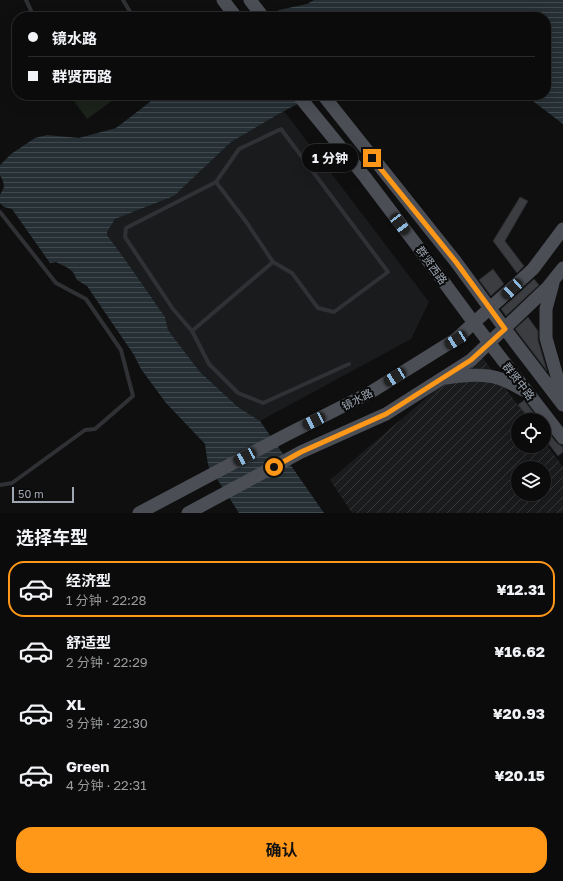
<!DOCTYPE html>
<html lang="zh">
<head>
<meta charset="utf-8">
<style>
  :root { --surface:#0b0b0c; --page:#141415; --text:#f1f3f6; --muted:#9a9b9d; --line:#2b2b2d; --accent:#ff9718 }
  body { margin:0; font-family:"Golos Text","Noto Sans SC",sans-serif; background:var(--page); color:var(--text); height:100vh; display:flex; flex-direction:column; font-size:15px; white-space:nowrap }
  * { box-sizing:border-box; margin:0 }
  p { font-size:13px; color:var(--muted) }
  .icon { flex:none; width:22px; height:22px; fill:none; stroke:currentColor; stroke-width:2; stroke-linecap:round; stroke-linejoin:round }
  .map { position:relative; height:513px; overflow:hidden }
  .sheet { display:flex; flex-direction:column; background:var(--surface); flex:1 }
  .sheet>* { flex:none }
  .banner { position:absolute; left:12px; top:12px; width:539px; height:88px; border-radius:16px; box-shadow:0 4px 16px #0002,0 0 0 1px var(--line); display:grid; align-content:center; height:88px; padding:0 16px; background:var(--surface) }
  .controls { position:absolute; left:511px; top:413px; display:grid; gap:8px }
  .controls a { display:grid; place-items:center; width:40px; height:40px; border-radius:50%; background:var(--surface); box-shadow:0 4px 16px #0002,0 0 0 1px var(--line); font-size:20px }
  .scale { position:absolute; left:12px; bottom:10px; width:62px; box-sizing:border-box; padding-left:4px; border:2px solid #9ea7b2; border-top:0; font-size:11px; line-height:14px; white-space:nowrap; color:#9ea7b2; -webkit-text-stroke:3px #0a0a0b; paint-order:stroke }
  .end { position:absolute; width:18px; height:18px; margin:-9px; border:5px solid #ff9718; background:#111; box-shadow:0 0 0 2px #111 }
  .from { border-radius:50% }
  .bubble { position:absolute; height:28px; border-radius:14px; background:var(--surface); box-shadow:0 4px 16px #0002,0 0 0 1px var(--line); font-size:13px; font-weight:700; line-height:28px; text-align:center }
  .car { position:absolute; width:12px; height:24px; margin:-12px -6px; border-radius:5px; box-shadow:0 0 3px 1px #0007; background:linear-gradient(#222 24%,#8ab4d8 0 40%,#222 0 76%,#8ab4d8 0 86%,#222 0) }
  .banner b { display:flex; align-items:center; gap:14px; height:38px; font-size:15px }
  .banner b+b { border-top:1px solid var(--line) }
  .banner i { width:10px; height:10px; background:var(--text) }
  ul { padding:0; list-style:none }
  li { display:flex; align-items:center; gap:12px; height:56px; margin:0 8px 6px; padding:0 8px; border:2px solid transparent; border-radius:16px }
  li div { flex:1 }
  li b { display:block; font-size:15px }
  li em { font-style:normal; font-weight:700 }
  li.on { border-color:var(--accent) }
  li>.icon { width:36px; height:36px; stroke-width:1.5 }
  h2 { padding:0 16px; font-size:18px; line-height:48px }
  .button { display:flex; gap:8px; margin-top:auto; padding:8px 16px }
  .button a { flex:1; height:46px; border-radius:16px; background:var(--accent); color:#111; font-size:16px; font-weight:700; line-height:46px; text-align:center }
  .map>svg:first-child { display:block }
  .built { fill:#1a1b1d }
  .industrial { fill:url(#industrial-furrows); fill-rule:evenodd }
  .pitch { fill:#1b231b }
  .water { fill:url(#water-rules) }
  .building { fill:#3b3d40; stroke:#28292c }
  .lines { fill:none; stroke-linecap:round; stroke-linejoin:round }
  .lane { stroke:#2f3135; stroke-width:4 }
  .primary { stroke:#4b4e55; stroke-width:13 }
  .route { stroke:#ff9718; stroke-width:5 }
  .labels { text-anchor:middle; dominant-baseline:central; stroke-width:4; stroke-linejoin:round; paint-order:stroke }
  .street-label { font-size:11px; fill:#9ea7b2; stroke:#0a0a0b }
</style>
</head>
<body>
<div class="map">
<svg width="563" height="513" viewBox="0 0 563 513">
  <defs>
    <pattern id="industrial-furrows" width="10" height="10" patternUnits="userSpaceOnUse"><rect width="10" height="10" fill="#1a1b1d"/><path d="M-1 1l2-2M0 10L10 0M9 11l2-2" fill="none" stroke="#38393b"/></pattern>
    <pattern id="water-rules" width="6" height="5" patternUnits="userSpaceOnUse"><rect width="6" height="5" fill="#252f34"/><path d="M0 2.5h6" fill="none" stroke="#414a4f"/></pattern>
  </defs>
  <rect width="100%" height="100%" fill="#0f0f10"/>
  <path class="built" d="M284,111l145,191 -18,37 -151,82 -22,-14 -38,-35 -32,-42 -3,-13 -41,-59 -17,-23v-3l8,-13 59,-23 57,-54z"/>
  <path class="industrial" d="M479,353l50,67h-11v26h26v-5l19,26v46h-211l-22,-33zM518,468h26v26h-26z"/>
  <path class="pitch" d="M82,95h38l-33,24 -13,-18z"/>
  <path class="water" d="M314,0h249v124l-38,-29h21v-78h-278l11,-7 28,-6z
    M159,95h156l-31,16 -53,31 -57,54 -59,23 -8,13v3l17,23 41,59 3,13 32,42 38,35 22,14 64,92h-85l-31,-48 -3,-21 -39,-41 -25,-34 -7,-14 -47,-69 -10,-6 -4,-8 -5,-4 -12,-6 -6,1 -38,-54 -8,-2 -4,-4v-8l4,-8 -1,-6 -3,-6v-10l11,-11 24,-16 12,-3 32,3 37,-10z"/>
  <path class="building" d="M520,197l8,4 -23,40 19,25 -7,7 -24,-32z
    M493,269l11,15 -13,12 -12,-16z
    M534,279l5,6 -33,31 -5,-7z
    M528,317l10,14v9l9,31 -32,-42z
    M524,400l15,20h-9l-12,-15z
    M544,427l13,16 6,4v5l-5,4 -14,-18z"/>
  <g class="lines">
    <path class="lane" d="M26,0l8,17
      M123,0l9,15v2
      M281,129l107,143 -54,40 -16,-4 -26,-35 -19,-11 -26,-39 -31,-41 23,-33z
      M216,182l-90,46 -1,9 48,72 19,22 17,33 29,29 25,10 86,-39
      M0,212l56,71 30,16 35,51 12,46 -38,33 -10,1 -73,53 -12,2
      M192,331l81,-69"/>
    <path class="primary" d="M223,0l13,17
      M250,0l13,17
      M298,95l67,82 53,70 56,76 89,115
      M323,95l133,167 49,67 58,76
      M553,283l-7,26v29l12,42 5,10
      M446,378c13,-2 28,-4 42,-2 11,1 25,8 35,14
      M139,513l147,-78 85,-43 85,-53 77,-70 30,-40
      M188,513l113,-61 85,-38 85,-54 76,-72 16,-20"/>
  </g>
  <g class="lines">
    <path class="route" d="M274,467l27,-15 85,-38 85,-54 34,-31 -49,-67 -84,-104"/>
  </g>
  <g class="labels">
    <g class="street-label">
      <text transform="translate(432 265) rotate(54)">群贤西路</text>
      <text transform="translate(519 381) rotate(52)">群贤中路</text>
      <text transform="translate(357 399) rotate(-28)">镜水路</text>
    </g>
  </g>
</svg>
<div class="controls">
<a><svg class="icon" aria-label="locate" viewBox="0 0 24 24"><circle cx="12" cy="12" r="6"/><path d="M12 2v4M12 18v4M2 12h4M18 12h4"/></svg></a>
<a><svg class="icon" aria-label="layers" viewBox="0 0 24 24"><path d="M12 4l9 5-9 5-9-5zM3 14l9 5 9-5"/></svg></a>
</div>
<div class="scale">50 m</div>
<i class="end from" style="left:274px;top:467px"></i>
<i class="end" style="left:372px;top:158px"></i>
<div class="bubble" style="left:302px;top:144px;width:56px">1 分钟</div>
<i class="car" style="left:400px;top:224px;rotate:143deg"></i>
<i class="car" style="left:512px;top:289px;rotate:227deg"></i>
<i class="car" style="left:456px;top:340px;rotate:238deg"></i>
<i class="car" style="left:395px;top:377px;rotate:238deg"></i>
<i class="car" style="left:314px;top:421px;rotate:243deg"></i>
<i class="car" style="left:245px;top:457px;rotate:242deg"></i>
<div class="banner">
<b><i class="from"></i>镜水路</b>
<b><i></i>群贤西路</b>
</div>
</div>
<section class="sheet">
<h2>选择车型</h2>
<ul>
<li class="on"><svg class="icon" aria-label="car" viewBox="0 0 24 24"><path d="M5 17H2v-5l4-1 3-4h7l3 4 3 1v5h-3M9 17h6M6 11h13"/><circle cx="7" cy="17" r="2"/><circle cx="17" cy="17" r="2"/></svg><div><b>经济型</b><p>1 分钟 · 22:28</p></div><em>¥12.31</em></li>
<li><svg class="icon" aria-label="car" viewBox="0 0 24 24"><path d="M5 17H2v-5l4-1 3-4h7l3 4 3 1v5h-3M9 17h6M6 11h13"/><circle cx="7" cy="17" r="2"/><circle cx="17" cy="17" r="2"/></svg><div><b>舒适型</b><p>2 分钟 · 22:29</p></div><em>¥16.62</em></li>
<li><svg class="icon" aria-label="car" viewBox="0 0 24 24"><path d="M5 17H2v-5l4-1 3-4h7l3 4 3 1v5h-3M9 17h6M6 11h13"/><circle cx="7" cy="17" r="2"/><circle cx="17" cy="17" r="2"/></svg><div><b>XL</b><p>3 分钟 · 22:30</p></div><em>¥20.93</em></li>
<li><svg class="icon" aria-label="car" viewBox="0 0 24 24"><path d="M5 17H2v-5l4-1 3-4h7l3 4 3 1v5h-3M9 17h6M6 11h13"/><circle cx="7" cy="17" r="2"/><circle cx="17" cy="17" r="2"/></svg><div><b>Green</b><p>4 分钟 · 22:31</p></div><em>¥20.15</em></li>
</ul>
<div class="button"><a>确认</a></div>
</section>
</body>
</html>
